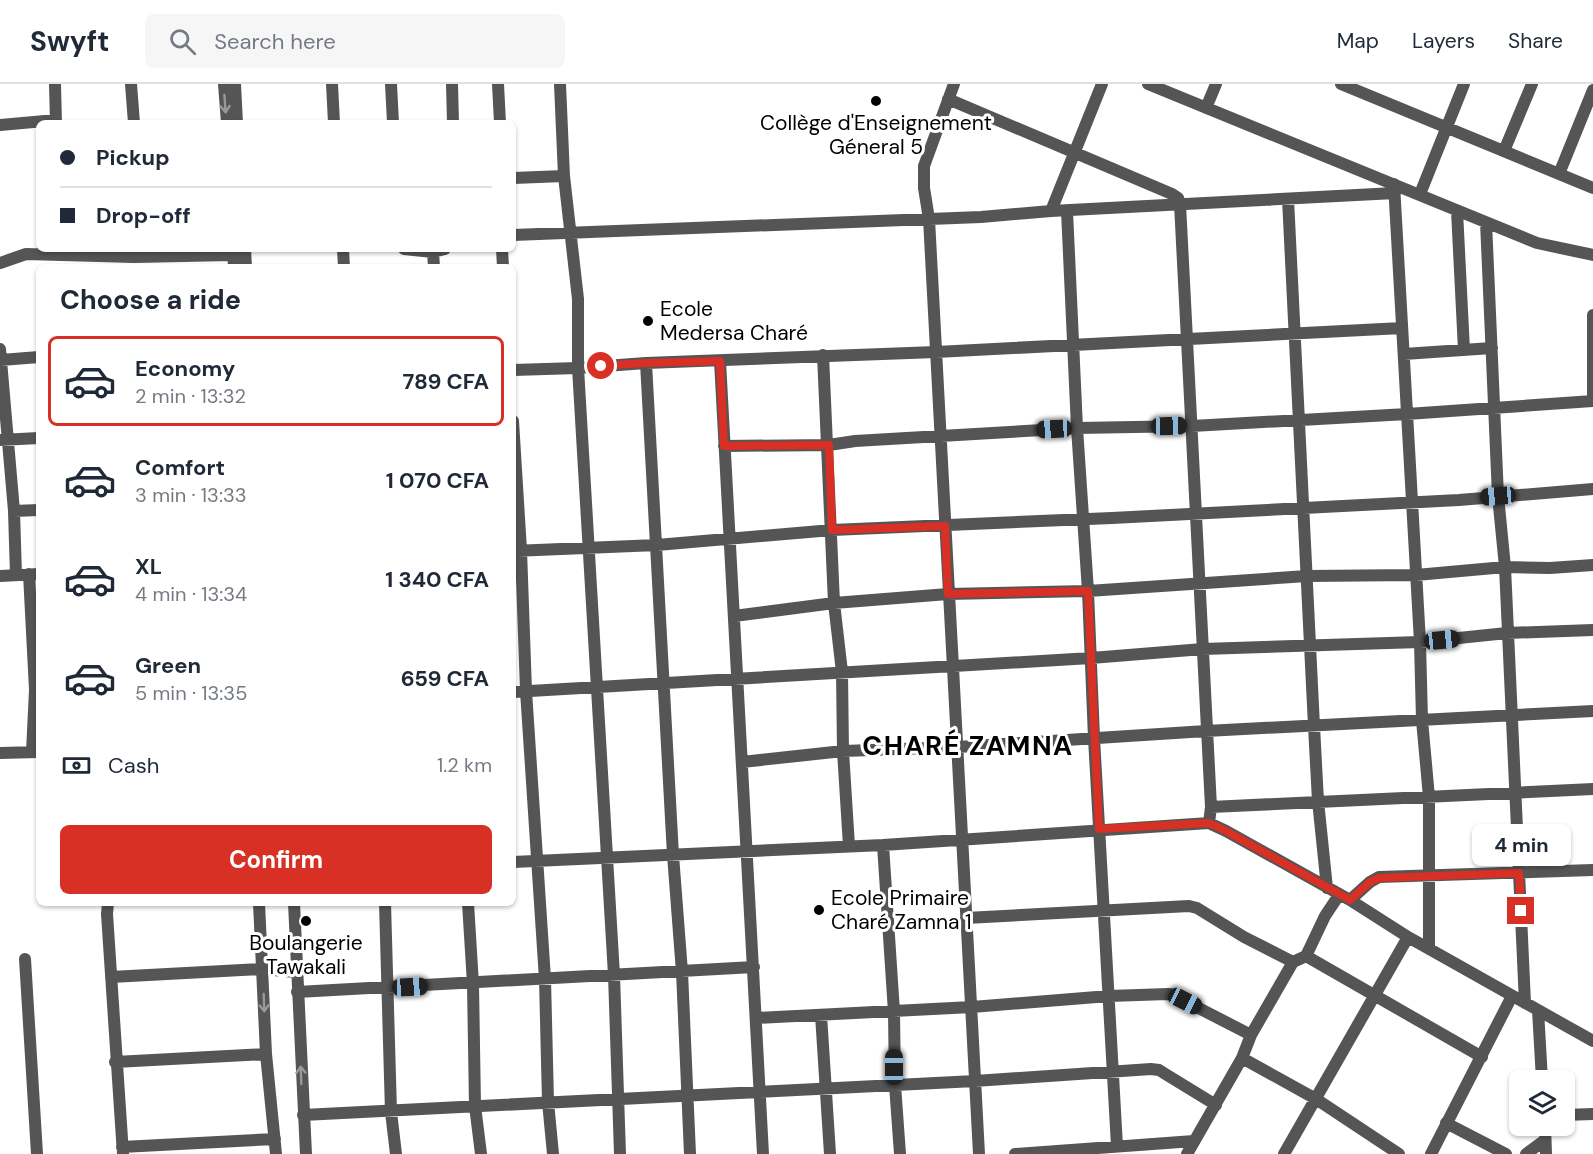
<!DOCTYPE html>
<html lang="en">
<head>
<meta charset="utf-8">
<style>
  :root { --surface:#fff; --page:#f6f6f7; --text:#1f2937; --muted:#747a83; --line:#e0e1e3; --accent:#d93025 }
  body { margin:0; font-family:"DM Sans",sans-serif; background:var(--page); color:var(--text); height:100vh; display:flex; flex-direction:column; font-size:22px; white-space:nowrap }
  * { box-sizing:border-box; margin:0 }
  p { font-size:20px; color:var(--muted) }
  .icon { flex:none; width:33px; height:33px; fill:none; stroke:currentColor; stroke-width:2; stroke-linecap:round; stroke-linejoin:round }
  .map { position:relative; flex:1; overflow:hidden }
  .panel { position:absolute; left:36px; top:180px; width:480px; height:642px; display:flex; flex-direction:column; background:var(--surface); border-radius:9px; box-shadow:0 2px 4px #0004 }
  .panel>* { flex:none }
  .guide { position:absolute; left:36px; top:36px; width:480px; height:132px; border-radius:9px; box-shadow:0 2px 4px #0004; display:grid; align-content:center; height:132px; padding:0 24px; background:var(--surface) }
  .controls { position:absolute; left:1509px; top:986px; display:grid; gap:12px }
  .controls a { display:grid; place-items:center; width:66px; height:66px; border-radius:9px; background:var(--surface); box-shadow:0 2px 4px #0004; font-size:30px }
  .end { position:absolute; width:27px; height:27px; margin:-14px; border:8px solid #d93025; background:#fff; box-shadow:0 0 0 3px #fff }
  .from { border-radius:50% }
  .bubble { position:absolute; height:42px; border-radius:9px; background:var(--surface); box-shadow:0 2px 4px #0004; font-size:20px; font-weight:700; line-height:42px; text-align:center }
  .car { position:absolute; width:18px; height:36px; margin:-18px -9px; border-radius:8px; box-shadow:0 0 4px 2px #0007; background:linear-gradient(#222 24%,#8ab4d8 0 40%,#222 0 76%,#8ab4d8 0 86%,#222 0) }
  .guide b { display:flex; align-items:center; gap:21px; height:57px; font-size:22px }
  .guide b+b { border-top:2px solid var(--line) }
  .guide i { width:15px; height:15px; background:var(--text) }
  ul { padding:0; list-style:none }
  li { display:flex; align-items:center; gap:18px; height:90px; margin:0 12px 9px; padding:0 12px; border:3px solid transparent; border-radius:9px }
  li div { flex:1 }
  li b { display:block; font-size:22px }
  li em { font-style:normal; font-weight:700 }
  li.current { border-color:var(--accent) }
  li>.icon { width:54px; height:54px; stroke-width:1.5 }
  h2 { padding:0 24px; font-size:27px; line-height:72px }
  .pay { display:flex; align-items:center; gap:15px; height:66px; padding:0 24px; font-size:22px }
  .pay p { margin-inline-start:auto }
  .action { display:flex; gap:12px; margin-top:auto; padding:12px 24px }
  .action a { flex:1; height:69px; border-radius:9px; background:var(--accent); color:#fff; font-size:24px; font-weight:700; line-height:69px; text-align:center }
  header { display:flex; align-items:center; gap:36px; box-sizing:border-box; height:84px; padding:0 30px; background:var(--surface); border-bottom:2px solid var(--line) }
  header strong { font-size:28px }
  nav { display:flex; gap:33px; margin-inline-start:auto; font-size:21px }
  .search { width:420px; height:54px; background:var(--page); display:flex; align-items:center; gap:15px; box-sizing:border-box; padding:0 21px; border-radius:9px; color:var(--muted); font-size:22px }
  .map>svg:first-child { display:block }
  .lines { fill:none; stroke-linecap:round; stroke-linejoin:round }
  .minor { stroke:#555; stroke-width:12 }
  .oneway { stroke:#999 }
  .route { stroke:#d93025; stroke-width:8 }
  .poi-dot { fill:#000; stroke:#fff; stroke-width:2 }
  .labels { text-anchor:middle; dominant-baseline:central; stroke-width:6; stroke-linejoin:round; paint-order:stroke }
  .poi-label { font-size:21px; fill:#000; stroke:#fff }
  .district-label { font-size:27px; font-weight:bold; letter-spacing:1.5px; fill:#000; stroke:#fff }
</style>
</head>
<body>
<header>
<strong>Swyft</strong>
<div class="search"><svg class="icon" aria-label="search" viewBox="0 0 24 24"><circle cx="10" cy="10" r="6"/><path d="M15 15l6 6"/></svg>Search here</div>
<nav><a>Map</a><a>Layers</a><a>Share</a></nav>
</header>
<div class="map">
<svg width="1593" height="1070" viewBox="0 0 1593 1070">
  <rect width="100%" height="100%" fill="#fff"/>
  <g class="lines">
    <path class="minor" d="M55,0l1,39
      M131,0l3,39
      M224,0l3,39
      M235,0l2,39
      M332,0l2,39
      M391,0l2,39
      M452,0l1,39
      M498,0l2,39
      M560,0l4,92 14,123v69l36,607 6,179
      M954,0l-30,82v22l5,31 50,935
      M1148,0l389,159 56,12
      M1341,0l252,104
      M948,15l224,95 6,4 2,6 31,603 -2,16
      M1206,24l10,-24
      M0,41l56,-5
      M1504,67l28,-67
      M1559,90l34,-84
      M513,94l51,-2
      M1394,100l26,458 2,78 7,77v151
      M1420,110l44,-110
      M1288,115l26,527 4,75 9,87
      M1051,127l51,-127
      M1067,127l10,217 11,163 6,147 23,408
      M1457,127l7,139
      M1486,138l12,274 7,71 20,436
      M513,151l468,-18 70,-6 344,-18
      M233,165l1,18
      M245,165l1,18
      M343,165l1,18
      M404,165l29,3 12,-3
      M502,165l1,18
      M433,168l1,15
      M0,179l26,-9 108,3 99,-2 13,-6
      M1593,231v86
      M0,265l14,162 2,64
      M1404,270l88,-6
      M823,271l11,248 8,69 1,79 6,95
      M1,276l38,-3
      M720,277l43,793
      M646,279l27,492 9,117 8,182
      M513,286l65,-2 68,-5 290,-11 466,-24
      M513,337l8,129 5,141 19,288 3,123 5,52
      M0,356l39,-2
      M724,362l105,-1 26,-4 222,-13 115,-2 215,-12 186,-13
      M14,427l25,-1
      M513,467l144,-6 175,-15 280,-12 347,-18 134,-11
      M29,490l6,116 -3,62
      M0,492l39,-2
      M734,532l100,-13 114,-9 140,-3 219,-15 109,-1 89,-8 45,1 43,-3
      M513,608l578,-34 112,-9 217,-7 87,-9 86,-3
      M0,669l38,-1
      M742,678l101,-11 115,-4 248,-16 387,-20
      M1211,723l382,-18
      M883,761l11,167 1,73 5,69
      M513,778l370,-17 326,-22 17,8 124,69 58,37 185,104
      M1350,816l20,-18 9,-5 214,-7
      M108,819l-1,11 16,240
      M259,819l7,151 10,100
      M294,819l12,251
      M385,819l6,209 5,42
      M468,819l5,81 2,122 6,48
      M966,834l223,-12 8,2 47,29 49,25
      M1306,872l176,101
      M25,875l12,195
      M111,893l151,-8 34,3
      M297,908l457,-25
      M1538,926l4,70
      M821,931l9,139
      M756,934l216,-11 137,-11 59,-2 10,1 7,6 66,34
      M1242,974l74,41 83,55
      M115,978l151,-8
      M303,1031l672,-34 176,-12 8,1 8,5 49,30
      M1564,1031l29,-1
      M1446,1039l60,31
      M1545,1041l1,29
      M122,1063l153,-8
      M1015,1070l179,-13
      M1187,1070l55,-96 9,-23 42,-73 13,-6 19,-40 14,-21
      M1284,1070l124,-217
      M1431,1070l81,-158
      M1526,1070l19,-14"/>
  </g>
  <defs><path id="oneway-shaft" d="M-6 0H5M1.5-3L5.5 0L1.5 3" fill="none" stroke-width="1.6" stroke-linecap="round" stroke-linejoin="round" transform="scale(1.5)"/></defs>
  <g class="oneway">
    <use href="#oneway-shaft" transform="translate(225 20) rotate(86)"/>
    <use href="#oneway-shaft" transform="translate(264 919) rotate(88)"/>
    <use href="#oneway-shaft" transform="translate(301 991) rotate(-92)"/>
  </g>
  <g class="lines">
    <path class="route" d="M601,282l45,-3 74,-2 4,85 105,-1 3,85 113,-4 3,68 140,-3 11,238 110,-6 17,8 124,69 20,-18 9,-4 140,-5 2,38"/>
  </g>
  <g class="poi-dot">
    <circle cx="876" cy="17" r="6"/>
    <circle cx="648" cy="237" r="6"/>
    <circle cx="819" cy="826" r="6"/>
    <circle cx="306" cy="837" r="6"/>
  </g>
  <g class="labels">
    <g class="poi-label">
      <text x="876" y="39">Collège d'Enseignement<tspan x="876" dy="24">Géneral 5</tspan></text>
      <text x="660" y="225" text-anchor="start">Ecole<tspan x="660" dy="24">Medersa Charé</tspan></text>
      <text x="831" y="814" text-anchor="start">Ecole Primaire<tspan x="831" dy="24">Charé Zamna 1</tspan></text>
      <text x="306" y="859">Boulangerie<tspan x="306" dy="24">Tawakali</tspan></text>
    </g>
    <g class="district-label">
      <text x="968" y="661">CHARÉ ZAMNA</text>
    </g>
  </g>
</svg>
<div class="controls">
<a><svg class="icon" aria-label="layers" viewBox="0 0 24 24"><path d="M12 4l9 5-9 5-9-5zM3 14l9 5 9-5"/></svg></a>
</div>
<i class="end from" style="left:601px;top:282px"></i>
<i class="end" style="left:1521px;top:827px"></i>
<div class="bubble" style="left:1472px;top:740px;width:99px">4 min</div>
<i class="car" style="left:1169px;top:342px;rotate:89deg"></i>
<i class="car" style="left:1054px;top:345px;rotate:267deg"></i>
<i class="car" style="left:1498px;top:412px;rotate:265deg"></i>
<i class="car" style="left:1442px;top:556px;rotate:84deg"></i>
<i class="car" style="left:410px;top:903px;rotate:87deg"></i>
<i class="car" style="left:1185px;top:917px;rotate:117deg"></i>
<i class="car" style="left:894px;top:983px;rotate:0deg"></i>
<div class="guide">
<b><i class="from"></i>Pickup</b>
<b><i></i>Drop-off</b>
</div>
<section class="panel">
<h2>Choose a ride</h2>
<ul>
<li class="current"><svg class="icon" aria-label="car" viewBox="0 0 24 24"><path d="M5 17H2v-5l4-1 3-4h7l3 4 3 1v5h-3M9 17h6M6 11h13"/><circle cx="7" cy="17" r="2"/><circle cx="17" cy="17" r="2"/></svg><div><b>Economy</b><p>2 min · 13:32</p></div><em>789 CFA</em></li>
<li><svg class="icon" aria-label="car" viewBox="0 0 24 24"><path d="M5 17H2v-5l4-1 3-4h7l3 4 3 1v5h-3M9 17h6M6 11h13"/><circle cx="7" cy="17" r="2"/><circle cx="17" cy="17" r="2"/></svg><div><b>Comfort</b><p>3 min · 13:33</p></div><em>1 070 CFA</em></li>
<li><svg class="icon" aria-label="car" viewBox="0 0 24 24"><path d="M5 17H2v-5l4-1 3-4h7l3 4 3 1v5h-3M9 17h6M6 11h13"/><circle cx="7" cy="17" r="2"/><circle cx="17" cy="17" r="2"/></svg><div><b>XL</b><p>4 min · 13:34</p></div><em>1 340 CFA</em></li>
<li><svg class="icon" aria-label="car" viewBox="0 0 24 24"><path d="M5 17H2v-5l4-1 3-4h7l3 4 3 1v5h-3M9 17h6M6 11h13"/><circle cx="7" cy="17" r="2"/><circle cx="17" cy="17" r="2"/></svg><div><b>Green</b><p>5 min · 13:35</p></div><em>659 CFA</em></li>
</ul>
<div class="pay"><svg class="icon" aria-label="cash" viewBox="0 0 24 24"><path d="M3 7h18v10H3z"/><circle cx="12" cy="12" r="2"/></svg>Cash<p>1.2 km</p></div>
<div class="action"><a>Confirm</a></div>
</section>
</div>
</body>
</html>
